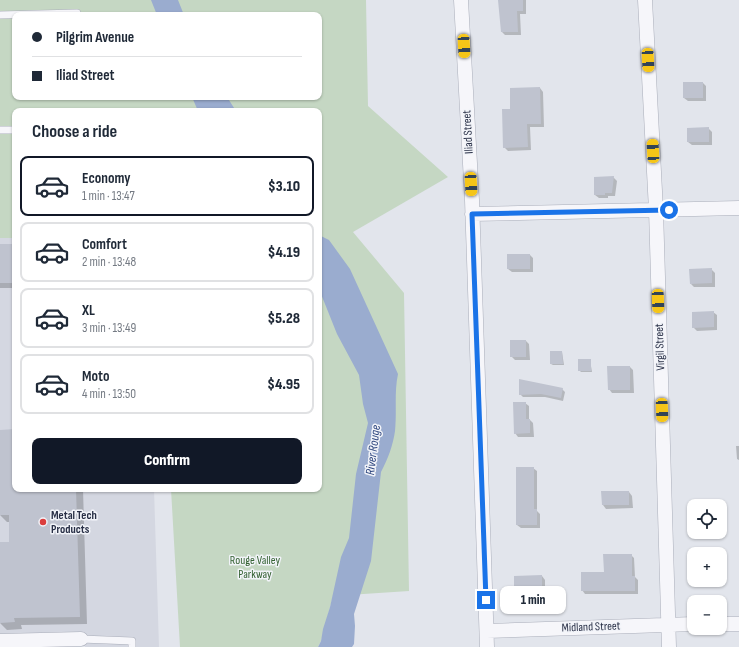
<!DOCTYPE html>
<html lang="en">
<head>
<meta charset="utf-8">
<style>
  :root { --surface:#fff; --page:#f6f6f7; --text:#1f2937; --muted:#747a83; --line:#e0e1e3; --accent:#111827 }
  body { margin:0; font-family:"Sofia Sans Condensed",sans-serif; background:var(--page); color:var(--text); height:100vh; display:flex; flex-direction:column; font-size:15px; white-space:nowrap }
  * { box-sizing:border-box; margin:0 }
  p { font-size:13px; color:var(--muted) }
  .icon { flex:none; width:22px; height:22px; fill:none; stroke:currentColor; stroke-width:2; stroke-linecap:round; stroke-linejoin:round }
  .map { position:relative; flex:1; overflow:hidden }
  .side { position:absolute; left:12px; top:108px; width:310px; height:384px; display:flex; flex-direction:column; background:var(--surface); border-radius:8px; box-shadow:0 1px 3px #0004 }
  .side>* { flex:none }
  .banner { position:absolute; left:12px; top:12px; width:310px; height:88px; border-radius:8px; box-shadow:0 1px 3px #0004; display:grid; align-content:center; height:88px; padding:0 20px; background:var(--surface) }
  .fabs { position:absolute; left:687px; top:499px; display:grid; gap:8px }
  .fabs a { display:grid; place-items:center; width:40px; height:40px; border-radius:8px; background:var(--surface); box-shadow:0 1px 3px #0004; font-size:20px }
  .end { position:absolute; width:18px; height:18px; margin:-9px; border:5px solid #1a73e8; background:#fff; box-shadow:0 0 0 2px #fff }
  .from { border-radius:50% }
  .bubble { position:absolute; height:28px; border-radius:8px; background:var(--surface); box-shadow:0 1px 3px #0004; font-size:13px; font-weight:800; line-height:28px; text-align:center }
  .car { position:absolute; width:12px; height:24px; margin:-12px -6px; border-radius:5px; box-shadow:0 0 3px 1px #0007; background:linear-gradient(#f5c518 24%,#345 0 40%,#f5c518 0 76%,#345 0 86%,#f5c518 0) }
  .banner b { display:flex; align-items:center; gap:14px; height:38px; font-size:15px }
  .banner b+b { border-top:1px solid var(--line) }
  .banner i { width:10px; height:10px; background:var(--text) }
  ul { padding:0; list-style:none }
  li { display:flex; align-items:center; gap:12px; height:60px; margin:0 8px 6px; padding:0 12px; border:2px solid var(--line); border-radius:8px }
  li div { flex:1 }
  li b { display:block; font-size:15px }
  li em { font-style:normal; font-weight:800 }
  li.on { border-color:var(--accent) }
  li>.icon { width:36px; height:36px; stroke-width:1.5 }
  h2 { padding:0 20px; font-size:18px; line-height:48px }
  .primary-button { display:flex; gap:8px; margin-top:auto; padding:8px 20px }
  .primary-button a { flex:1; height:46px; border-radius:8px; background:var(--accent); color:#fff; font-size:16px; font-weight:800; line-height:46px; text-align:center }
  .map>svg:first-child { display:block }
  .built { fill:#d4d7e1 }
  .green { fill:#c5d7c3; fill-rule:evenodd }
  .water { fill:#9aaccf }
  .shadow { fill:#0003 }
  .building { fill:#bfc3cf }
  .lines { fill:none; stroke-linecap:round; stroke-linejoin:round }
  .service-casing { stroke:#aaaeba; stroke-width:8 }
  .minor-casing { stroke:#aaaeba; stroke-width:15 }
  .service { stroke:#f6f6fa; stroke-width:7 }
  .minor { stroke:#f6f6fa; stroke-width:14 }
  .route { stroke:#1a73e8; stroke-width:5 }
  .poi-dot { fill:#db3d3d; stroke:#f2f4f9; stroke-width:1.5 }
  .labels { text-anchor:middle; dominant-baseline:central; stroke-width:3; stroke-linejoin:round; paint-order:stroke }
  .street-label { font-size:12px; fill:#282f46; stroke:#f2f4f9 }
  .poi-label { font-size:12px; font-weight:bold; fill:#282f46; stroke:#f2f4f9; text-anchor:start }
  .park-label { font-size:12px; fill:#366334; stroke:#f2f4f9 }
  .water-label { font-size:13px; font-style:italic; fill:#2e467e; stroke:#f2f4f9 }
</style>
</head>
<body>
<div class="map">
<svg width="739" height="647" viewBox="0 0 739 647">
  <rect width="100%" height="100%" fill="#e2e5ec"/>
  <path class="built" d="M0,238h15v251h139l5,158h-74l1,-8 -86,-1z"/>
  <path class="green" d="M0,0h366l2,106 80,71 -95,55 51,61 5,298 -76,5 -12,45 -3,6h-138l-9,-158h148v-378h-304v127h-15zM15,15h304v82h-304z"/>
  <path class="water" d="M151,0h27l6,15h-27z
    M192,97h35l9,14h-38z
    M319,235l10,5 21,29 48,105c-4,19 -1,37 -3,57 -2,14 -7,28 -14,41l-10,89 -17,53 1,12 -1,18 -2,3h-34l3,-6 2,-12 7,-22 11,-50 8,-19 7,-64 12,-51 -5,-19 -4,-29 -22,-41 -18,-45z"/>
  <path class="shadow" d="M500,0h26v14h-6l1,21h-16l-3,-3z
    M703,83l3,3v15h-18l-4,-3z
    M540,88l3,4 1,35h-14l1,23 -23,1 -4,-4 7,-37z
    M708,128l4,4v13h-20l-4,-3z
    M613,177l4,4 -2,15h-7v2h-9l-4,-3z
    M0,245h15v43h-15z
    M530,255l3,3v14h-21l-4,-3z
    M711,269l4,4v14h-21l-3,-3z
    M713,312l4,3v15l-20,1 -4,-4z
    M526,341l3,3 1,16h-15l-4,-4z
    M562,352l2,13h-11l-2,-1z
    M590,360l2,12h-11l-2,-2z
    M630,367l3,3 1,23h-22l-3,-4z
    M562,389l3,3 -2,9 -18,-4h-22l-3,-3z
    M525,403l4,3v13l4,4 1,14h-16l-3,-4z
    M15,430v59h68l4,135 -66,1 1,4 -15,1 -7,-7v-80h10v-21h-3l-7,-7v-84z
    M736,446h3v14l-2,-1z
    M533,468l4,3v40l3,3v14h-19l-4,-3z
    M602,492h27l3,4 1,12 -27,1 -3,-4z
    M631,555l3,3 1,19 3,3v14h-53l-3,-4z
    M542,576l3,4v13h-26l-4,-3z"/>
  <path class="building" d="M498,0h25v11h-6l1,21h-17z
    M683,82h20v16h-20z
    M540,87l1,37h-14l1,23 -25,1 -1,-39h8v-21z
    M709,127v15h-22v-14z
    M614,176l-2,17h-7v2h-11v-18z
    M0,244h15v39h-15z
    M507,254h23v15h-23z
    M712,268v15l-22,1 -1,-15z
    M714,311v16l-22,1v-16z
    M510,340h16v17h-16z
    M550,351h12l1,13h-13z
    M578,359h13v12h-13z
    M607,366h23v24h-22z
    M519,379l44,9 -2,10 -20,-4 -22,1z
    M513,402h13v17h4v14l-16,1z
    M15,429v60h61l4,128 -66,1 1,4 -15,1v-81h9v-27h-9v-85z
    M516,467h18v42h3v16h-21z
    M601,491h28v14h-27z
    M603,554h29v22h3v15h-54v-19h23z
    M542,575v15h-28v-14z"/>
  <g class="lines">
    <defs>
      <path id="service" d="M0,15l77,-2
        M0,130h15
        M81,639l51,2v6"/>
      <path id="minor" d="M461,0l11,200 15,447
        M645,0l11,210 13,437
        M472,214l267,-6
        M720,624h19
        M487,631l207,-7
        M0,641l81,-2"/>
    </defs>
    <use href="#service" class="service-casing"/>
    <use href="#minor" class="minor-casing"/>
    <use href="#service" class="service"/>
    <use href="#minor" class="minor"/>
  </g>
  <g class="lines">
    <path class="route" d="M486,600l-14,-386 197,-4"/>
  </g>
  <circle class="poi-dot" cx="43" cy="522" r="4"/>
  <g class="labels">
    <g class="street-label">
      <text transform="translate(468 132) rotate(-93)">Iliad Street</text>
      <text transform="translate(660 347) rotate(-92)">Virgil Street</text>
      <text transform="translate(591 627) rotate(-2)">Midland Street</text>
    </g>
    <g class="poi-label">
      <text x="51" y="515">Metal Tech<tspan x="51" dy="14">Products</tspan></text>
    </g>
    <g class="park-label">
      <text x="255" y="560">Rouge Valley<tspan x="255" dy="14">Parkway</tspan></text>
    </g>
    <g class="water-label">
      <text transform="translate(373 450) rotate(-83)">River Rouge</text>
    </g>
  </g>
</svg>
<div class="fabs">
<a><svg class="icon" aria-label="locate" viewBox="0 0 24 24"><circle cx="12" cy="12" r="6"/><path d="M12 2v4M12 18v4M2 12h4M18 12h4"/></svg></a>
<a>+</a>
<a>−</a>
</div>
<i class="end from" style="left:669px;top:210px"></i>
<i class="end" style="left:486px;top:600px"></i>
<div class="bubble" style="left:500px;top:586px;width:66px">1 min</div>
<i class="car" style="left:464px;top:46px;rotate:177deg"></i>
<i class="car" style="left:648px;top:60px;rotate:177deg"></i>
<i class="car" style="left:653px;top:151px;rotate:357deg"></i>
<i class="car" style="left:471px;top:184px;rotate:177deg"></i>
<i class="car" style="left:658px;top:301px;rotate:178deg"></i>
<i class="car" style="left:662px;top:410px;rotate:178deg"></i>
<div class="banner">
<b><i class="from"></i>Pilgrim Avenue</b>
<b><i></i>Iliad Street</b>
</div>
<section class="side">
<h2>Choose a ride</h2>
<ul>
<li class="on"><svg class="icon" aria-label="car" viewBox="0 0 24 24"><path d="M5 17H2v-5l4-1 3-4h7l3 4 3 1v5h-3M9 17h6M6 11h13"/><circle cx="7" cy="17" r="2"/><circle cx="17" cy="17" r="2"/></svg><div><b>Economy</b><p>1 min · 13:47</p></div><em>$3.10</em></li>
<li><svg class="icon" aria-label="car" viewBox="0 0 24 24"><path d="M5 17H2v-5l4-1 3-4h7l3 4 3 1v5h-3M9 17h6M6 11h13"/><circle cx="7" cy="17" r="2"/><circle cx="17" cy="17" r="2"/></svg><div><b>Comfort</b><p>2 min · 13:48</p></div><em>$4.19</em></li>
<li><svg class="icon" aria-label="car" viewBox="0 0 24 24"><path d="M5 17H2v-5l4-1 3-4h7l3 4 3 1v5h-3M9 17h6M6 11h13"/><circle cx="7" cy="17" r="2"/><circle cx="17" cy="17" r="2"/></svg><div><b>XL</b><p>3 min · 13:49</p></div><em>$5.28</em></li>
<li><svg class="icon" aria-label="car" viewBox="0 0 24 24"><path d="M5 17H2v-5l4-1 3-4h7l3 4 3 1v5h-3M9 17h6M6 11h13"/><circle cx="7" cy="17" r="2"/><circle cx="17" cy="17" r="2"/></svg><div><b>Moto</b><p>4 min · 13:50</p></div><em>$4.95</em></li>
</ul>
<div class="primary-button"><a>Confirm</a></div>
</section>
</div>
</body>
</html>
